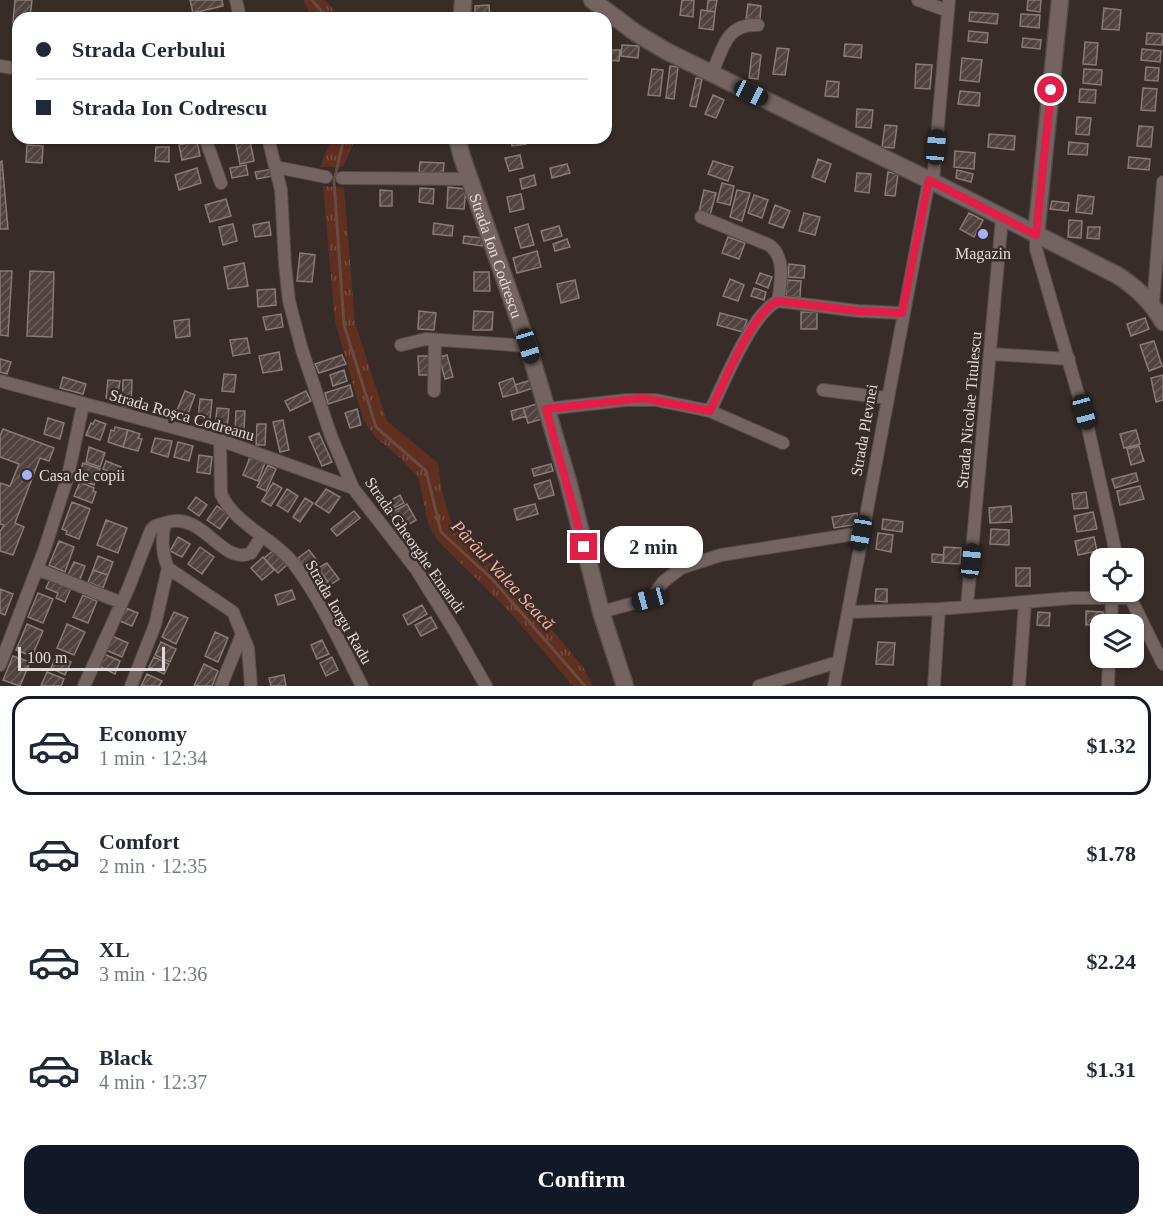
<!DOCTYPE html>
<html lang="en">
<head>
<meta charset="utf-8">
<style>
  :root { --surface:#fff; --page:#f2f2f3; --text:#1f2937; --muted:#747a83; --line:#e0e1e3; --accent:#111827 }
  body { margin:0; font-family:"Times New Roman",serif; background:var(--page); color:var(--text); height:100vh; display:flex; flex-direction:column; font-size:22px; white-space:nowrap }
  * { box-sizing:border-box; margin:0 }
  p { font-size:20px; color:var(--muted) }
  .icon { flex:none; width:33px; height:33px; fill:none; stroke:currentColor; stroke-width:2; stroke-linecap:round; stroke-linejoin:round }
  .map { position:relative; height:686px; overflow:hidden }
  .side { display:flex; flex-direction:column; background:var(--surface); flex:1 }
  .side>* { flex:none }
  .banner { position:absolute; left:12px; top:12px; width:600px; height:132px; border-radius:18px; box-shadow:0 2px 4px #0004; display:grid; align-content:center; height:132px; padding:0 24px; background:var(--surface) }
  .buttons { position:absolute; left:1090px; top:548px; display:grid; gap:12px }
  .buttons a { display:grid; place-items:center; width:54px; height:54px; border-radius:12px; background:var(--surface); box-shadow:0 2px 4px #0004; font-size:30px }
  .scale { position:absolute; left:18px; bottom:15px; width:147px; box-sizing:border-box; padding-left:6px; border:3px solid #e1d9d7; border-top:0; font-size:16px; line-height:21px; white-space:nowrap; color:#e1d9d7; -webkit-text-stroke:4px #382c28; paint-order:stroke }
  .end { position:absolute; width:27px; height:27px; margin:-14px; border:8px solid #e11d48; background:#fff; box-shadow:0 0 0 3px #fff }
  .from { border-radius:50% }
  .bubble { position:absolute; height:42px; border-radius:18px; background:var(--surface); box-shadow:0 2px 4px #0004; font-size:20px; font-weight:700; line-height:42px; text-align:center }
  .car { position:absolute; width:18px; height:36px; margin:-18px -9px; border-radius:8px; box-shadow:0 0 4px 2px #0007; background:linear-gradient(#222 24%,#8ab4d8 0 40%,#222 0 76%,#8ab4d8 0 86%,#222 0) }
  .banner b { display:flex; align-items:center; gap:21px; height:57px; font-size:22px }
  .banner b+b { border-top:2px solid var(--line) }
  .banner i { width:15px; height:15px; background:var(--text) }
  ul { padding:10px 0 0; list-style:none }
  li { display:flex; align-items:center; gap:18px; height:99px; margin:0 12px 9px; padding:0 12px; border:3px solid transparent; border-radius:18px }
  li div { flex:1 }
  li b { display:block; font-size:22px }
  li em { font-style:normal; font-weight:700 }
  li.active { border-color:var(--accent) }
  li>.icon { width:54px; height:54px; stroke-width:1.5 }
  .action { display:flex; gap:12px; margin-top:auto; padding:12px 24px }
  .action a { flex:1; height:69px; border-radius:18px; background:var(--accent); color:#fff; font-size:24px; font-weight:700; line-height:69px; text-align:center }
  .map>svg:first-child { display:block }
  .grass { fill:url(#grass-tufts) }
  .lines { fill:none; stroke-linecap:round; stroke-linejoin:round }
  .stream { stroke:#694b43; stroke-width:3 }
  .building { fill:url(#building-hatch); stroke:#887a75; stroke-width:1.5 }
  .street-casing { stroke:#554b48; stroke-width:14 }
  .secondary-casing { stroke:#554b48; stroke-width:19 }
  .street { stroke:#736460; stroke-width:12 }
  .secondary { stroke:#736460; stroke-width:16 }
  .route { stroke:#e11d48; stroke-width:8 }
  .poi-dot { fill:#a5b1fc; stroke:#382c28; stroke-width:2 }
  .labels { text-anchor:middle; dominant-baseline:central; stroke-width:5; stroke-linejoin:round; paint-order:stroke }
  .poi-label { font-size:16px; fill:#e1d9d7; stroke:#382c28 }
  .street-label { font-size:16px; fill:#e1d9d7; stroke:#382c28 }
  .water-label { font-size:18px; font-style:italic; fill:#f4b19d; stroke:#382c28 }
</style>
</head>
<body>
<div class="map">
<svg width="1163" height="686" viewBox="0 0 1163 686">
  <defs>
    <pattern id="grass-tufts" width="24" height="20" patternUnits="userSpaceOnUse" patternTransform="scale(1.5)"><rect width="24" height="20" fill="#5f2f20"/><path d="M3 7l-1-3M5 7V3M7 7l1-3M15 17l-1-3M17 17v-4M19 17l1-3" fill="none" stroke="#764d40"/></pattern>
    <pattern id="building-hatch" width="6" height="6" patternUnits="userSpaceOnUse" patternTransform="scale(1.5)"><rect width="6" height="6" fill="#50433f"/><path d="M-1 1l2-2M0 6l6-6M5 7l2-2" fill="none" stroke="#695e5a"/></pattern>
  </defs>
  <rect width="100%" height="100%" fill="#382c28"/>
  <path class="grass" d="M303,0h22l16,18h-29z
    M332,138h24l-13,29h-23z
    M323,186l21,2 11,135 32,98 51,42 4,29 11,36 77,75 53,64 10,19h-20l-64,-75 -71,-70 -10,-17 -9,-45 -18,-21 -25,-20 -13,-19 -28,-97z"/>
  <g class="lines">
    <path class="stream" d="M312,0l15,18
      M344,138l-10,43 10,144 32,102 50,44 15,61 51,47 93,107"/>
  </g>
  <path class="building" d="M15,0h17l-2,18h-12v6l-5,-1z
    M190,0h32l1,6 -30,7z
    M682,0h12l-1,17 -13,-2z
    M708,0h9l-2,12 -8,-1z
    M1028,0h13l-1,12 -13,-2z
    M748,4l13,2 -1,14 -14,-1z
    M489,5l1,12h-15v-11z
    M1104,8l17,2 -2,20 -17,-1z
    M701,10l14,2 -2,18 -14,-2z
    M970,12l28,2 -1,10 -28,-3z
    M416,14h25v4h-25z
    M1021,14l19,1 -1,13 -19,-2z
    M969,31l19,2 -1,10 -19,-2z
    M1147,33l16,1 -1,11 -16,-1z
    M1023,38l18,2 -1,9 -18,-2z
    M1085,42l13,1 -2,22 -13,-1z
    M845,44l17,1 -1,13 -17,-2z
    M622,45l17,1 -1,12 -17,-2z
    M777,48l12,1 -4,26 -12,-1z
    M1142,49l19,2 -1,11 -19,-2z
    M608,50h12l-1,11 -12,-1z
    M752,53l9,2 -3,24 -9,-1z
    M962,58l20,2 -3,22 -19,-2z
    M916,64l16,1 -2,24 -15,-1z
    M670,66l8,1 -4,32 -8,-1z
    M1146,67l13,1 -1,13 -13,-1z
    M652,69l11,1 -3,26 -12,-1z
    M1084,69l18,1 -1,15 -18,-2z
    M696,78l6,1 -6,28 -6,-1z
    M827,81l12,1 -1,15 -13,-1z
    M1143,88l14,1 -2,22 -14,-1z
    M1080,89l16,1 -1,13 -16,-1z
    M960,91l20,2 -1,13 -21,-2z
    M713,95l11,5 -8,18 -11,-4z
    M857,109l16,1 -2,18 -15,-1z
    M1077,117l14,1 -2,17 -13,-1z
    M885,125l12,1 -3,22 -12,-1z
    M1139,126l14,1 -2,20 -14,-1z
    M989,134l26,2 -1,14 -26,-3z
    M510,138h15l1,6 -14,2z
    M197,141l3,15 -18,4 -3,-15z
    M250,141l4,20 -14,3 -4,-20z
    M1069,142l19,2 -1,11 -19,-1z
    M27,145l16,1 -1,17 -16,-1z
    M156,147h13v15l-14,-1z
    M955,151l20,2 -1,16 -20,-2z
    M520,155l3,13 -14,3 -4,-13z
    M1129,157l21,2 -1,11 -21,-2z
    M818,159l13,5 -6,18 -13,-5z
    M2,161l6,68h-8v-67z
    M713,161l20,6 -5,14 -20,-7z
    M420,162l24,1 -1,11 -24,-2z
    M567,164l3,9 -18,5 -2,-10z
    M246,165l2,10 -16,3 -2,-10z
    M197,168l4,15 -22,7 -4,-15z
    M272,169l1,7 -16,3 -2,-7z
    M957,170l16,4 -2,8 -15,-4z
    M888,172l10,2 -3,22 -10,-1z
    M857,173l14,1 -2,19 -14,-2z
    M534,175l2,10 -14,4 -2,-10z
    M722,183l12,3 -4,19 -13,-3z
    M448,187l18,2 -2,20 -17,-1z
    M420,188l14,1 -1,15 -14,-2z
    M380,190l12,1v15h-12z
    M704,190l12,3 -6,22 -11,-3z
    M737,190l13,3 -8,28 -12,-4z
    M521,194l3,15 -14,3 -3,-15z
    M754,195l14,5 -6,18 -14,-5z
    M1078,195l16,2 -2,17 -16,-2z
    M226,199l5,17 -21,6 -5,-17z
    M1052,201l17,2 -1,8 -18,-2z
    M775,205l15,6 -7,17 -14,-5z
    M804,213l16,4 -5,18 -16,-4z
    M969,213l14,7 -9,17 -14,-8z
    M1069,220l13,1 -1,17 -13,-1z
    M269,222l2,13 -16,2 -2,-12z
    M434,223l19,3 -1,10 -19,-2z
    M233,224l4,17 -14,4 -4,-18z
    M528,224l6,21 -13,3 -6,-20z
    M559,226l3,10 -18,5 -3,-10z
    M1088,227h12l-1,12 -12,-1z
    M464,236l19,2 -1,8 -19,-3z
    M728,237l17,6 -6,16 -17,-6z
    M567,239l3,8 -15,4 -2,-7z
    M537,251l4,16 -24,6 -4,-15z
    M300,253l15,2 -3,27 -15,-1z
    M244,263l4,23 -20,3 -4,-22z
    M789,264l16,2 -1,12 -16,-1z
    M0,271h12l-4,65 -8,-1z
    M30,271l24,1 -2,65 -25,-1z
    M474,272h15l1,19h-16z
    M760,273l12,4 -4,11 -12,-5z
    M730,279l14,6 -6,16 -15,-5z
    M575,280l4,18 -18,5 -4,-19z
    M787,280l14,1 -1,16 -14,-1z
    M754,288l12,4 -2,8 -13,-4z
    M275,289l1,16 -18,2 -1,-17z
    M419,311l17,2 -2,17 -16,-1z
    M474,311l19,1 -1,18h-19z
    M801,312h16v17h-16z
    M720,313l27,7 -4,12 -26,-7z
    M281,314l2,13 -17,3 -3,-13z
    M1145,318l4,11 -18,7 -4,-12z
    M189,319l1,17 -14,2 -2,-17z
    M247,338l3,15 -17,3 -3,-16z
    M1154,341l8,25 -13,5 -9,-26z
    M279,352l3,18 -19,3 -4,-17z
    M342,355l4,9 -27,9 -4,-9z
    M447,355l6,22 -8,2 -6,-22z
    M418,356h11l1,19h-11z
    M0,359l11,3 -4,12 -7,-2z
    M344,370l3,11 -14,5 -3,-11z
    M224,374l12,1 -2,17 -12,-1z
    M1163,375v25l-7,2 -5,-24z
    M63,377l23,7 -3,10 -23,-6z
    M513,378l5,15 -15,4 -4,-14z
    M108,380l12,1 -3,19 -11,-2z
    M123,380h9l-1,28 -9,-1z
    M531,380l2,8 -15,5 -3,-8z
    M350,385l3,11 -25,8 -3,-11z
    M185,391l10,4 -7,19 -11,-4z
    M306,391l5,10 -21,10 -5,-10z
    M200,399l12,1 -2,19 -12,-1z
    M537,404l5,15 -14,4 -5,-15z
    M217,408l12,1 -2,20 -12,-2z
    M523,408l3,8 -13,4 -2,-9z
    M357,409l4,16 -11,3 -5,-15z
    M236,411h9l-1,20h-9z
    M48,418l16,5 -4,16 -16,-5z
    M95,420l11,4 -6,16 -14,-5 5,-12 2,1z
    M283,420l6,30 -9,2 -7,-30z
    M257,424h9l-1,21h-9z
    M115,427l13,3 -5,17 -15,-5 3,-12 3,1z
    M3,429l51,19 -5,13 -9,-3 -25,65 9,4 -11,28 -13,-4v-19l4,-7 -4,-1v-41l10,3 9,-22 -19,-7v-21z
    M128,430l12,4 -2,4 4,1 -4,12 -15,-4z
    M1136,430l4,14 -16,4 -4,-14z
    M319,433l13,29 -10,4 -13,-29z
    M155,438l17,3 -4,16 -17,-5z
    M178,442l15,4 -4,15 -15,-4z
    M1139,446l5,15 -13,4 -4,-16z
    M89,447l16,6 -5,14 -14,-5z
    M199,455l13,2 -2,17 -13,-2z
    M250,457l15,6 -7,18 -15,-6z
    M106,461l15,6 -4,8 -14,-6z
    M83,463l17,6 -6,16 -17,-6z
    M551,464l2,7 -19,5 -2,-7z
    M268,465l8,4 -10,22 -9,-4z
    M1136,473l2,8 -23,7 -3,-9z
    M550,480l4,15 -15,4 -5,-14z
    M80,482l14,6 -1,3 3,1 -4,11 -18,-7z
    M273,483l9,5 -11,18 -9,-5z
    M1140,486l4,13 -24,6 -3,-14z
    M287,489l11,7 -10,16 -11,-7z
    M326,489l14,8 -11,16 -14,-9z
    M1086,492l2,16 -14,1 -2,-15z
    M400,495l4,8 -17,8 -3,-7z
    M196,497l11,8 -8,11 -11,-8z
    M305,498l8,5 -13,19 -7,-5z
    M72,502l18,7 -11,30 -13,-5 1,-3 -5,-2z
    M407,504l9,16 -16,10 -10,-17z
    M535,504l3,10 -21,6 -3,-11z
    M217,506l13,9 -10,14 -13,-9z
    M1011,506l1,16 -22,1 -1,-15z
    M354,511l6,7 -23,18 -6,-7z
    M1093,512l4,17 -20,3 -3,-16z
    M857,513l2,11 -25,4 -2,-11z
    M883,519l20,3 -1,10 -20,-3z
    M106,520l21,8 -9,25 -21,-8z
    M991,529l18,1v15l-19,-1z
    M878,533l15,2 -2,17 -15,-3z
    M178,537l12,7 -8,13 -12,-6z
    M1094,537l3,14 -19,4 -3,-14z
    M59,541l15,6 -9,25 -16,-7z
    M200,547l14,10 -12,17 -14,-10z
    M944,547l17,1 -1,16 -17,-1z
    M275,549l13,15 -10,9 -14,-15z
    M309,550l10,13 -12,8 -9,-13z
    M932,554l12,1 -1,8 -11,-1z
    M98,556l15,6 -5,13 -15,-5z
    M263,557l11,13 -12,10 -11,-12z
    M74,562l11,4 -6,16 -12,-5z
    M327,563l12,16 -9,6 -12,-17z
    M1016,568h14v18h-14z
    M93,570l15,5 -5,13 -15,-6z
    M51,577l21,9 -7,16 -9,-4 2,-5 -12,-5z
    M324,577l6,8 -9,7 -6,-9z
    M0,589l13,5 -8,21 -5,-2z
    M876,589h11v13l-12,-1z
    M292,590l3,9 -17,6 -3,-10z
    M38,593l15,6 -10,24 -15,-6z
    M83,595l14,6 -9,22 -15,-6z
    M422,605l5,9 -19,11 -5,-10z
    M126,608l12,5 -6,13 -12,-5z
    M1086,611l17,1v12l-17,1z
    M174,612l14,6 -12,26 -14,-7z
    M1038,612l12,1 -1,13 -12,-1z
    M431,617l6,11 -16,8 -6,-11z
    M27,624l16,7 -11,25 -16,-6z
    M67,624l18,8 -11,23 -17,-7z
    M215,632l13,6 -10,24 -13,-6z
    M112,636l16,7 -6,14 -16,-7z
    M322,640l7,14 -12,5 -6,-14z
    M161,642l15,7 -6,13 -15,-7z
    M878,642l17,1 -2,22 -17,-1z
    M104,654l16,7 -5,13 -16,-8z
    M13,656l17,6 -10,24 -17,-6z
    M56,657l15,5 -6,13 -14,-7z
    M154,657l15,7 -5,10 -15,-7z
    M332,657l6,13 -12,6 -6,-13z
    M204,664l14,7 -6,15h-18z
    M47,672l17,7 -3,7h-20z
    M147,674l15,7 -3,5h-18z
    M284,675l2,11h-15l-2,-8z"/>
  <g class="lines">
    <defs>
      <path id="street" d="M236,0l4,18
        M918,0l30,11
        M0,66l18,3
        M712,73c11,-24 14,-50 46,-48
        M205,138l16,45
        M268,138l13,52 4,75 4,36 13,49 29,86 22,52 63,81 38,61 32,56
        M276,167l50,10
        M342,178l128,1
        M933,182l16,-182
        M701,217l68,28c17,12 12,37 9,56
        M1036,235v14l52,179 29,130
        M1153,304l10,-122
        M401,345l25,-6 102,7
        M991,354l78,5
        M0,381l220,59 133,48
        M823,390l64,8
        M434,391l1,-51
        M546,409l80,-9h30l54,11 73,32
        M710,411c13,-26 42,-99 68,-110l80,10 44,2
        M220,440l1,54c15,32 53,44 73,70 28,37 47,81 68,122
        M37,569l85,34
        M1128,593l35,71
        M967,606l35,-388
        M601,612l48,-13 5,-4 9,-13 18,-14 40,-13 140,-22
        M848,612l91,-3 133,-11h57
        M1111,624l1,-26
        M0,665l45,-117 23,-72 15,-71
        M84,686l44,-97 23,-59 4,-4 10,-3
        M131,686l24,-61 13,-57
        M221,686l21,-52
        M251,686l-3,-38 -15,-36 -65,-44c-6,-15 -7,-29 -3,-45 38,-14 57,44 86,30l10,-16
        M759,686l79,-24
        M834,686l95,-506
        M934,686l5,-77
        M1019,686l6,-84
        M1108,686l1,-29"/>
      <g id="secondary">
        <path d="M592,0l44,33 30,18 263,129 188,95c20,13 34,26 46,47"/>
        <path d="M462,18l1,-18"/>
        <path id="s1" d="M457,138l5,19 66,189 40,135 33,131 24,74"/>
        <path d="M1036,235l24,-235"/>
      </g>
    </defs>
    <use href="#street" class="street-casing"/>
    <use href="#secondary" class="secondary-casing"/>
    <use href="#street" class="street"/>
    <use href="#secondary" class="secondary"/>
  </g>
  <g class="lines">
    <path class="route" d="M584,547l-38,-138 97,-11 67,13c13,-26 42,-99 68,-110l80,10 44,2 27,-133 107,55 15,-145"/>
  </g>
  <g class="poi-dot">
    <circle cx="983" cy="234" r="6"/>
    <circle cx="27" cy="475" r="6"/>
  </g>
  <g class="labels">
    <g class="poi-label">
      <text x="983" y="253">Magazin</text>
      <text x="39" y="475" text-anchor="start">Casa de copii</text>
    </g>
    <g class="street-label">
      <text stroke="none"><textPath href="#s1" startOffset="124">Strada Ion Codrescu</textPath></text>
      <text transform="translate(969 410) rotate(-85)">Strada Nicolae Titulescu</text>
      <text transform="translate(182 415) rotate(16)">Strada Roșca Codreanu</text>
      <text transform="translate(864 430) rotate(-80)">Strada Plevnei</text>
      <text transform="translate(415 545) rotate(55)">Strada Gheorghe Emandi</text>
      <text transform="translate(339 612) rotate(60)">Strada Iorgu Radu</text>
    </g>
    <g class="water-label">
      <text transform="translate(503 575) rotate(47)">Pârâul Valea Seacă</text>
    </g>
  </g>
</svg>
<div class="buttons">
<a><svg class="icon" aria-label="locate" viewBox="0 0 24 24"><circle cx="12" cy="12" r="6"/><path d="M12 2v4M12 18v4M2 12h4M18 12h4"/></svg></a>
<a><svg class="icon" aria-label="layers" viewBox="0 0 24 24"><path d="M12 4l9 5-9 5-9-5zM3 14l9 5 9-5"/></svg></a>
</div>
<div class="scale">100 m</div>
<i class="end from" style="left:1051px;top:90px"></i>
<i class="end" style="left:584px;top:547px"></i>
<div class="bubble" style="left:604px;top:526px;width:99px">2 min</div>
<i class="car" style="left:751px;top:93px;rotate:116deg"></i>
<i class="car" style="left:936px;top:147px;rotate:5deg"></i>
<i class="car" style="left:528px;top:346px;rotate:163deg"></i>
<i class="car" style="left:1084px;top:412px;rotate:165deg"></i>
<i class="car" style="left:861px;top:533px;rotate:190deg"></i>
<i class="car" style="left:971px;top:561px;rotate:6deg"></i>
<i class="car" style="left:649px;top:599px;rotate:255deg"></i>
<div class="banner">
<b><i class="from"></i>Strada Cerbului</b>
<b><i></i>Strada Ion Codrescu</b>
</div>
</div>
<section class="side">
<ul>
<li class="active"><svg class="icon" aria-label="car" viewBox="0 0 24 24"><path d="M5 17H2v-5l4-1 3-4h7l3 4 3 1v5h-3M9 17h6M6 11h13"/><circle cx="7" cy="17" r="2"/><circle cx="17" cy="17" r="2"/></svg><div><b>Economy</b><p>1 min · 12:34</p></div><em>$1.32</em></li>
<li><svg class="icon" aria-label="car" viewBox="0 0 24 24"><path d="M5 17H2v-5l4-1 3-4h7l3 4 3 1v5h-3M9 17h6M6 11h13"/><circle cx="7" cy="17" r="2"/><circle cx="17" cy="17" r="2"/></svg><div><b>Comfort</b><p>2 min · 12:35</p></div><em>$1.78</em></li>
<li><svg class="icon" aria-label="car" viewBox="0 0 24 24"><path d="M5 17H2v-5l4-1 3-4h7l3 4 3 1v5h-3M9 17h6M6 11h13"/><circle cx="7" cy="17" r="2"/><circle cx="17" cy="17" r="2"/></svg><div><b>XL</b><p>3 min · 12:36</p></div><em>$2.24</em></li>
<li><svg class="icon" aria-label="car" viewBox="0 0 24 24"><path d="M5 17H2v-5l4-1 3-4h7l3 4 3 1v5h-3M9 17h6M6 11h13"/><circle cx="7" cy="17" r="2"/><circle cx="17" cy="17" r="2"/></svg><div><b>Black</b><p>4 min · 12:37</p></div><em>$1.31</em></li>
</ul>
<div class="action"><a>Confirm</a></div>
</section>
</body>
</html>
